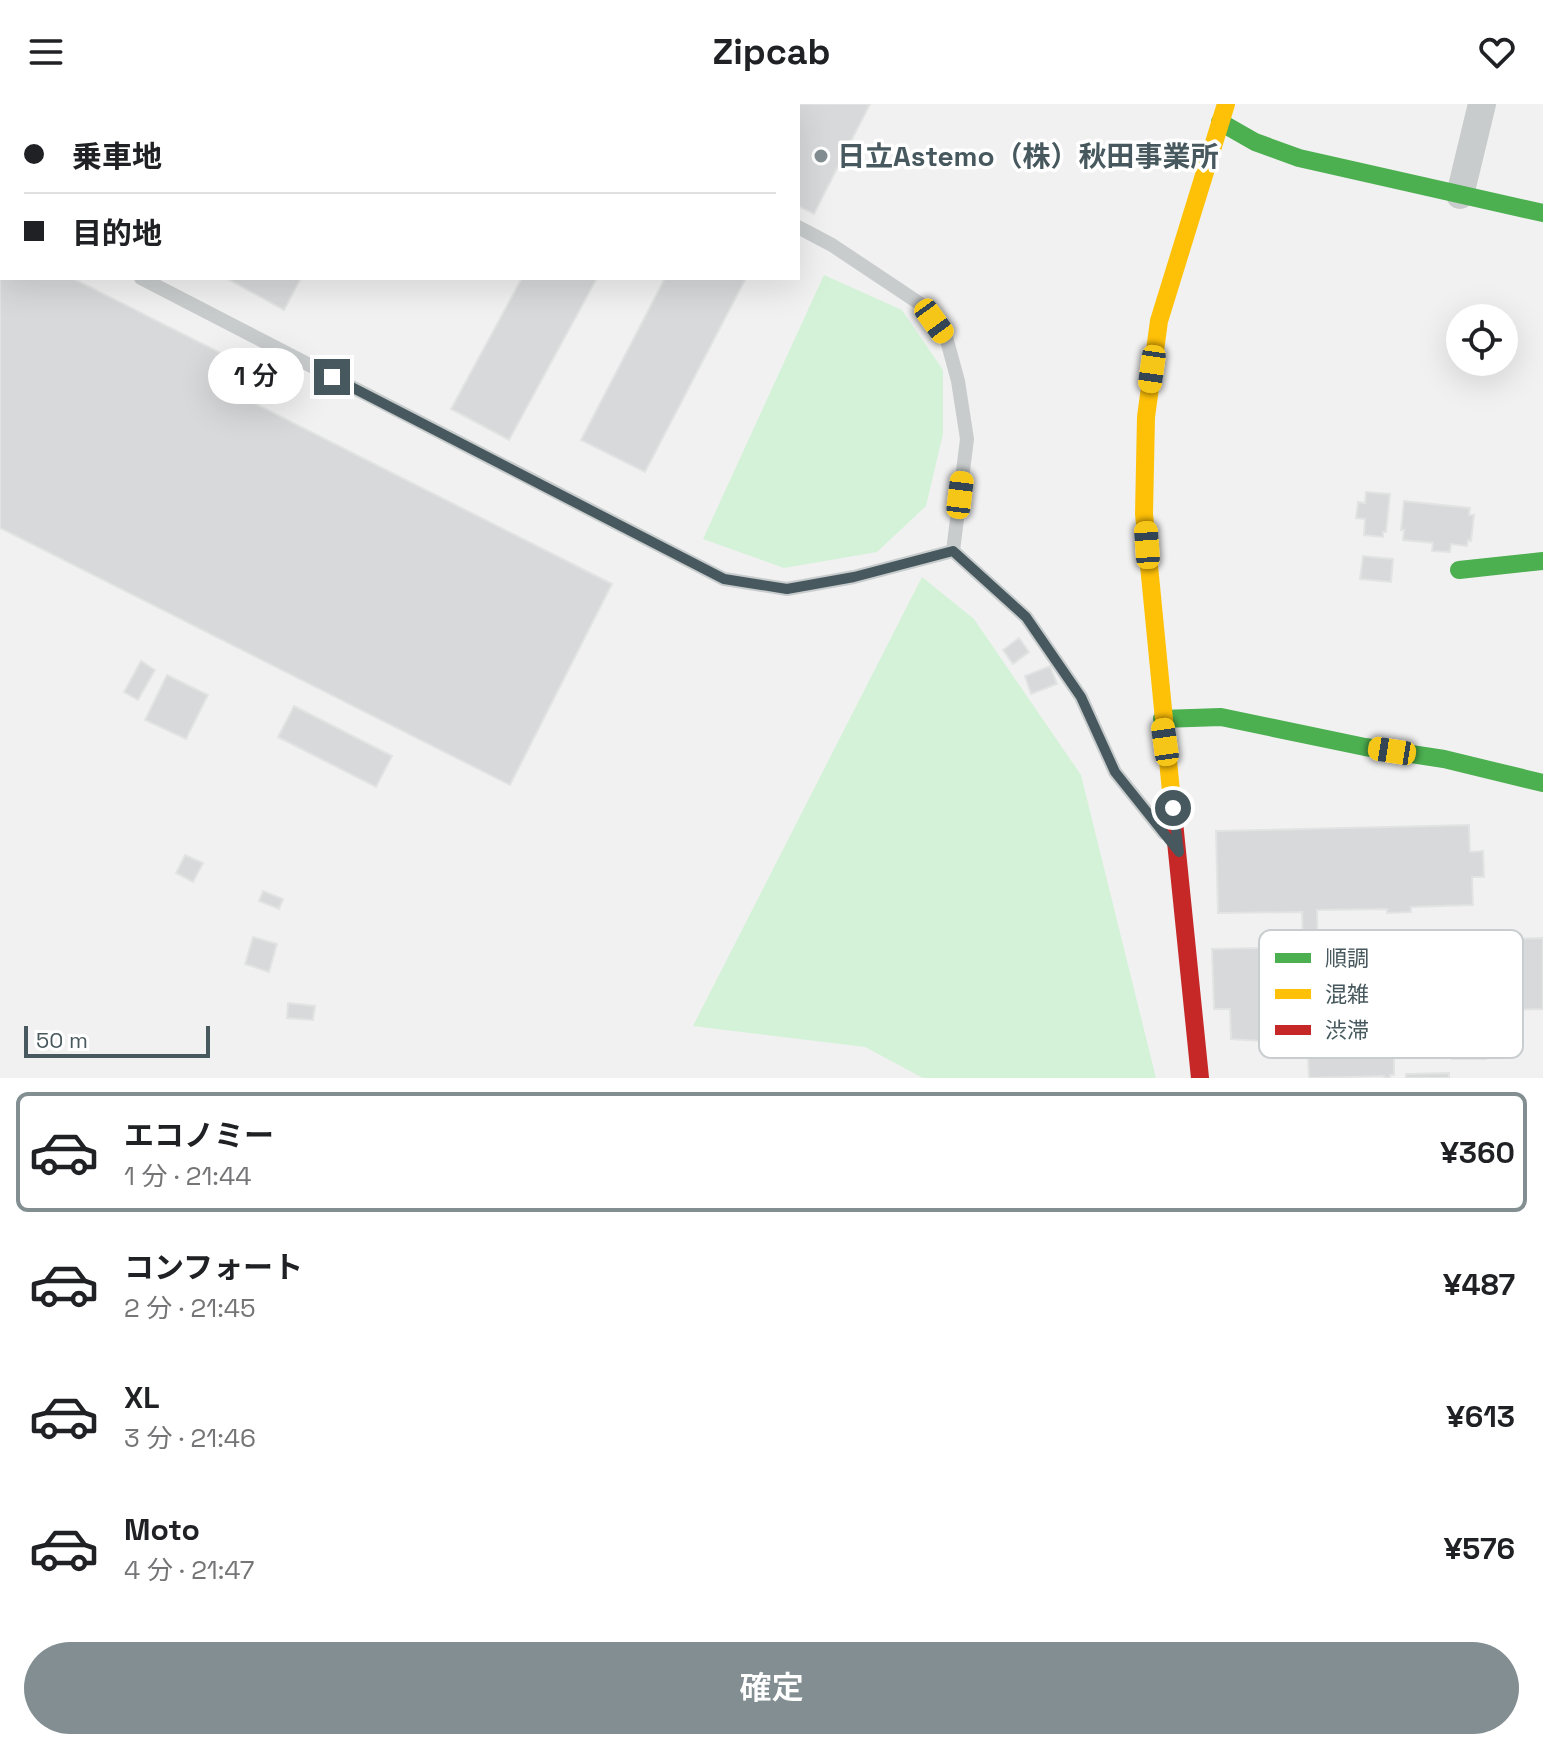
<!DOCTYPE html>
<html lang="ja">
<head>
<meta charset="utf-8">
<style>
  :root { --surface:#fff; --page:#f2f2f2; --text:#202124; --muted:#757577; --line:#e0e0e0; --accent:#828e91 }
  body { margin:0; font-family:"Space Grotesk","Noto Sans JP",sans-serif; background:var(--page); color:var(--text); height:100vh; display:flex; flex-direction:column; font-size:30px; white-space:nowrap }
  * { box-sizing:border-box; margin:0 }
  p { font-size:26px; color:var(--muted) }
  .icon { flex:none; width:44px; height:44px; fill:none; stroke:currentColor; stroke-width:2; stroke-linecap:round; stroke-linejoin:round }
  .map { position:relative; height:974px; overflow:hidden }
  .side { display:flex; flex-direction:column; background:var(--surface); flex:1 }
  .side>* { flex:none }
  .guide { position:absolute; left:0px; top:0px; width:800px; height:176px; box-shadow:0 8px 32px #0002; display:grid; align-content:center; height:176px; padding:0 24px; background:var(--surface) }
  .controls { position:absolute; left:1446px; top:200px; display:grid; gap:16px }
  .controls a { display:grid; place-items:center; width:72px; height:72px; border-radius:50%; background:var(--surface); box-shadow:0 8px 32px #0002; font-size:40px }
  .scale { position:absolute; left:24px; bottom:20px; width:186px; box-sizing:border-box; padding-left:8px; border:4px solid #47595e; border-top:0; font-size:22px; line-height:28px; white-space:nowrap; color:#47595e; -webkit-text-stroke:6px #fff; paint-order:stroke }
  .end { position:absolute; width:36px; height:36px; margin:-18px; border:10px solid #47595e; background:#fff; box-shadow:0 0 0 4px #fff }
  .from { border-radius:50% }
  .bubble { position:absolute; height:56px; border-radius:28px; background:var(--surface); box-shadow:0 8px 32px #0002; font-size:26px; font-weight:600; line-height:56px; text-align:center }
  .car { position:absolute; width:24px; height:48px; margin:-24px -12px; border-radius:10px; box-shadow:0 0 6px 2px #0007; background:linear-gradient(#f5c518 24%,#345 0 40%,#f5c518 0 76%,#345 0 86%,#f5c518 0) }
  .guide b { display:flex; align-items:center; gap:28px; height:76px; font-size:30px }
  .guide b+b { border-top:2px solid var(--line) }
  .guide i { width:20px; height:20px; background:var(--text) }
  ul { padding:14px 0 0; list-style:none }
  li { display:flex; align-items:center; gap:24px; height:120px; margin:0 16px 12px; padding:0 8px; border:4px solid transparent; border-radius:12px }
  li div { flex:1 }
  li b { display:block; font-size:30px }
  li em { font-style:normal; font-weight:600 }
  li.active { border-color:var(--accent) }
  li>.icon { width:72px; height:72px; stroke-width:1.5 }
  .button { display:flex; gap:16px; margin-top:auto; padding:16px 24px }
  .button a { flex:1; height:92px; border-radius:48px; background:var(--accent); color:#fff; font-size:32px; font-weight:600; line-height:92px; text-align:center }
  header { display:flex; justify-content:space-between; align-items:center; height:104px; padding:0 24px; background:var(--surface); font-size:36px; font-weight:600 }
  .map>svg:first-child { display:block }
  .green { fill:#d4f2d8 }
  .building { fill:#d8d9da; stroke:#e2e3e3; stroke-width:2 }
  .lines { fill:none; stroke-linecap:round; stroke-linejoin:round }
  .lane { stroke:#c8cccd; stroke-width:14 }
  .street { stroke:#c8cccd; stroke-width:28 }
  .fast { stroke:#4caf50; stroke-width:18 }
  .slow { stroke:#ffc107; stroke-width:18 }
  .jam { stroke:#c62828; stroke-width:18 }
  .route { stroke:#47595e; stroke-width:10 }
  .poi-dot { fill:#828e91; stroke:#fff; stroke-width:3 }
  .labels { text-anchor:middle; dominant-baseline:central; stroke-width:7; stroke-linejoin:round; paint-order:stroke }
  .poi-label { font-size:28px; font-weight:bold; fill:#47595e; stroke:#fff; text-anchor:start }
  .key { fill:#fff; stroke:#c8cdcf; stroke-width:2 }
  .key-label { font-size:22px; fill:#47595e }
</style>
</head>
<body>
<header><svg class="icon" aria-label="menu" viewBox="0 0 24 24"><path d="M4 6h16M4 12h16M4 18h16"/></svg>Zipcab<svg class="icon" aria-label="heart" viewBox="0 0 24 24"><path d="M12 20l-8-8c-3-5 5-10 8-4 3-6 11-1 8 4z"/></svg></header>
<div class="map">
<svg width="1543" height="974" viewBox="0 0 1543 974">
  <rect width="100%" height="100%" fill="#f1f1f1"/>
  <path class="green" d="M824,171l78,35 41,60v64l-17,72 -49,46 -93,16 -81,-29z
    M922,473l52,42 107,156 75,303h-233l-58,-31 -172,-21z"/>
  <path class="building" d="M0,0h229l-227,2v56z
    M277,0h173l-174,2z
    M596,0h274l-56,110 -16,-8v-100z
    M0,138l2,36h70l186,94 -14,26 368,186 -102,201 -510,-257z
    M226,174h75l-17,32z
    M522,174h75l-88,162 -58,-31z
    M665,174h81l-101,194 -64,-32z
    M1366,388l24,2 -4,38h-3v5l-19,-2 1,-16 -9,-1 2,-16 7,1z
    M1404,397l66,7 -1,7h5l-3,26 -3,-1 -1,6 -16,-2 -1,8 -18,-1 1,-8 -30,-3 1,-10h-3z
    M1363,452l30,3 -2,23 -31,-3z
    M1019,534l10,14 -16,12 -10,-14z
    M141,557l14,9 -17,30 -14,-8z
    M1050,562l7,18 -26,10 -6,-18z
    M167,571l41,20 -22,44 -41,-19z
    M294,602l98,50 -16,31 -98,-50z
    M1469,721l1,27 13,-1 1,26h-12l1,28 -62,2v5l-24,1v-4l-70,1 1,37 73,-1v3l42,-1v-7l110,-3v71l-108,3v-26l-45,1 2,43 -98,2 1,13h-25v-11h-9v7l-30,-2 -1,-30h-16l-2,-60 91,-2 -1,-35 -84,1 -2,-82z
    M185,751l18,8 -10,19 -17,-9z
    M263,787l20,8 -4,10 -20,-8z
    M253,833l24,7 -8,28 -24,-8z
    M288,899l27,3 -2,14 -26,-2z
    M1426,907l1,9h21v13l32,-1v-5h26l1,25 -21,1v6h-34v-17h-12v7h-8v8h-38v18h-4v3h-6v-2l-75,2 -1,-21h-3l-1,-14 71,-1v-11l17,-1v-18z
    M1449,969v5h-43v-4z"/>
  <g class="lines">
    <path class="lane" d="M565,0l5,2
      M0,101l2,1
      M141,174l583,301 63,10 67,-12 99,-26 14,-112 -9,-58 -12,-44 -24,-32 -90,-60 -34,-18
      M953,447l73,66 55,80 34,75 49,61"/>
    <path class="street" d="M1460,91l22,-91"/>
    <path class="fast" d="M1220,18l35,20 44,16 244,55
      M1459,466l84,-9
      M1162,615l59,-2 144,30 79,12 99,24"/>
    <path class="slow" d="M1173,708l-29,-298 2,-97 13,-96 67,-217"/>
    <path class="jam" d="M1173,708l27,266"/>
  </g>
  <g class="lines">
    <path class="route" d="M332,273l392,202 63,10 67,-12 99,-26 73,66 55,80 34,75 64,80 -6,-44"/>
  </g>
  <circle class="poi-dot" cx="821" cy="52" r="8"/>
  <g class="labels">
    <g class="poi-label">
      <text x="837" y="52">日立Astemo（株）秋田事業所</text>
    </g>
  </g>
  <rect x="1259" y="826" width="264" height="128" rx="12" class="key"/>
  <rect x="1275" y="849" width="36" height="10" fill="#4caf50"/>
  <rect x="1275" y="885" width="36" height="10" fill="#ffc107"/>
  <rect x="1275" y="921" width="36" height="10" fill="#c62828"/>
  <g class="key-label">
    <text x="1325" y="862">順調</text>
    <text x="1325" y="898">混雑</text>
    <text x="1325" y="934">渋滞</text>
  </g>
</svg>
<div class="controls">
<a><svg class="icon" aria-label="locate" viewBox="0 0 24 24"><circle cx="12" cy="12" r="6"/><path d="M12 2v4M12 18v4M2 12h4M18 12h4"/></svg></a>
</div>
<div class="scale">50 m</div>
<i class="end from" style="left:1173px;top:704px"></i>
<i class="end" style="left:332px;top:273px"></i>
<div class="bubble" style="left:208px;top:244px;width:96px">1 分</div>
<i class="car" style="left:934px;top:217px;rotate:144deg"></i>
<i class="car" style="left:1152px;top:265px;rotate:188deg"></i>
<i class="car" style="left:960px;top:391px;rotate:7deg"></i>
<i class="car" style="left:1147px;top:441px;rotate:356deg"></i>
<i class="car" style="left:1165px;top:638px;rotate:352deg"></i>
<i class="car" style="left:1392px;top:647px;rotate:279deg"></i>
<div class="guide">
<b><i class="from"></i>乗車地</b>
<b><i></i>目的地</b>
</div>
</div>
<section class="side">
<ul>
<li class="active"><svg class="icon" aria-label="car" viewBox="0 0 24 24"><path d="M5 17H2v-5l4-1 3-4h7l3 4 3 1v5h-3M9 17h6M6 11h13"/><circle cx="7" cy="17" r="2"/><circle cx="17" cy="17" r="2"/></svg><div><b>エコノミー</b><p>1 分 · 21:44</p></div><em>¥360</em></li>
<li><svg class="icon" aria-label="car" viewBox="0 0 24 24"><path d="M5 17H2v-5l4-1 3-4h7l3 4 3 1v5h-3M9 17h6M6 11h13"/><circle cx="7" cy="17" r="2"/><circle cx="17" cy="17" r="2"/></svg><div><b>コンフォート</b><p>2 分 · 21:45</p></div><em>¥487</em></li>
<li><svg class="icon" aria-label="car" viewBox="0 0 24 24"><path d="M5 17H2v-5l4-1 3-4h7l3 4 3 1v5h-3M9 17h6M6 11h13"/><circle cx="7" cy="17" r="2"/><circle cx="17" cy="17" r="2"/></svg><div><b>XL</b><p>3 分 · 21:46</p></div><em>¥613</em></li>
<li><svg class="icon" aria-label="car" viewBox="0 0 24 24"><path d="M5 17H2v-5l4-1 3-4h7l3 4 3 1v5h-3M9 17h6M6 11h13"/><circle cx="7" cy="17" r="2"/><circle cx="17" cy="17" r="2"/></svg><div><b>Moto</b><p>4 分 · 21:47</p></div><em>¥576</em></li>
</ul>
<div class="button"><a>確定</a></div>
</section>
</body>
</html>
